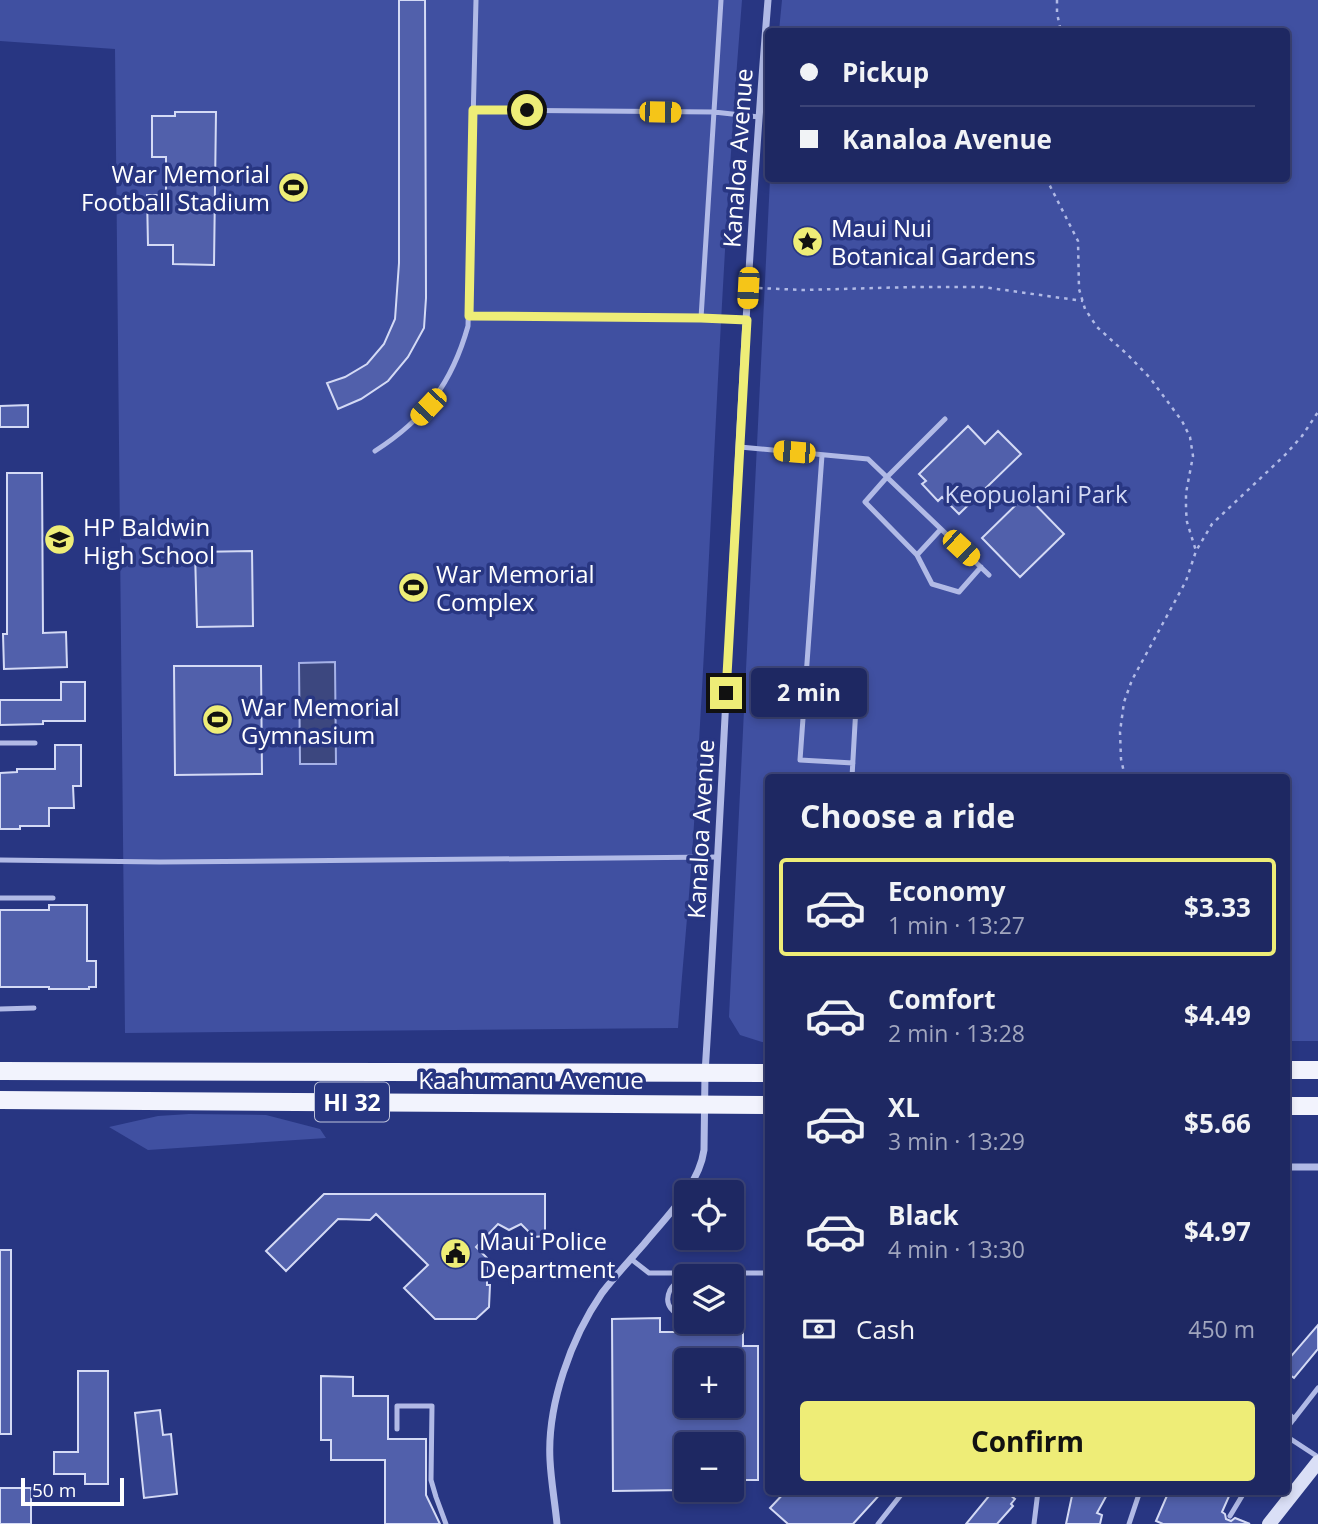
<!DOCTYPE html>
<html lang="en">
<head>
<meta charset="utf-8">
<style>
  :root { --surface:#1e2862; --page:#263068; --text:#f1f3f6; --muted:#a1a6be; --line:#3c4477; --accent:#eeed77 }
  body { margin:0; font-family:"Open Sans",sans-serif; background:var(--page); color:var(--text); height:100vh; display:flex; flex-direction:column; font-size:26px; white-space:nowrap }
  * { box-sizing:border-box; margin:0 }
  p { font-size:23px; color:var(--muted) }
  .icon { flex:none; width:38px; height:38px; fill:none; stroke:currentColor; stroke-width:2; stroke-linecap:round; stroke-linejoin:round }
  .map { position:relative; flex:1; overflow:hidden }
  .side { position:absolute; left:765px; top:774px; width:525px; height:721px; display:flex; flex-direction:column; background:var(--surface); border-radius:7px; box-shadow:0 4px 10px #0003,0 0 0 2px var(--line) }
  .side>* { flex:none }
  .banner { position:absolute; left:765px; top:28px; width:525px; height:154px; border-radius:7px; box-shadow:0 4px 10px #0003,0 0 0 2px var(--line); display:grid; align-content:center; height:154px; padding:0 35px; background:var(--surface) }
  .tools { position:absolute; left:674px; top:1180px; display:grid; gap:14px }
  .tools a { display:grid; place-items:center; width:70px; height:70px; border-radius:7px; background:var(--surface); box-shadow:0 4px 10px #0003,0 0 0 2px var(--line); font-size:35px }
  .scale { position:absolute; left:21px; bottom:18px; width:103px; box-sizing:border-box; padding-left:7px; border:4px solid #fff; border-top:0; font-size:19px; line-height:24px; white-space:nowrap; color:#fff; -webkit-text-stroke:5px #283682; paint-order:stroke }
  .end { position:absolute; width:32px; height:32px; margin:-16px; border:9px solid #eeed77; background:#111; box-shadow:0 0 0 4px #111 }
  .from { border-radius:50% }
  .bubble { position:absolute; height:49px; border-radius:7px; background:var(--surface); box-shadow:0 4px 10px #0003,0 0 0 2px var(--line); font-size:23px; font-weight:700; line-height:49px; text-align:center }
  .car { position:absolute; width:21px; height:42px; margin:-21px -10px; border-radius:9px; box-shadow:0 0 5px 2px #0007; background:linear-gradient(#f5c518 24%,#345 0 40%,#f5c518 0 76%,#345 0 86%,#f5c518 0) }
  .banner b { display:flex; align-items:center; gap:24px; height:66px; font-size:26px }
  .banner b+b { border-top:2px solid var(--line) }
  .banner i { width:18px; height:18px; background:var(--text) }
  ul { padding:0; list-style:none }
  li { display:flex; align-items:center; gap:21px; height:98px; margin:0 14px 10px; padding:0 21px; border:4px solid transparent; border-radius:7px }
  li div { flex:1 }
  li b { display:block; font-size:26px }
  li em { font-style:normal; font-weight:700 }
  li.active { border-color:var(--accent) }
  li>.icon { width:63px; height:63px; stroke-width:1.5 }
  h2 { padding:0 35px; font-size:32px; line-height:84px }
  .pay { display:flex; align-items:center; gap:18px; height:77px; padding:0 35px; font-size:26px }
  .pay p { margin-inline-start:auto }
  .action { display:flex; gap:14px; margin-top:auto; padding:14px 35px }
  .action a { flex:1; height:80px; border-radius:7px; background:var(--accent); color:#111; font-size:28px; font-weight:700; line-height:80px; text-align:center }
  .map>svg:first-child { display:block }
  .green { fill:#4050a1 }
  .water { fill:#3c477f; stroke:#a6b2e7; stroke-width:2 }
  .building { fill:#5160ab; stroke:#d4daf5; stroke-width:2; fill-rule:evenodd }
  .lines { fill:none; stroke-linecap:round; stroke-linejoin:round }
  .path { stroke:#b1bae6; stroke-width:2.5; stroke-dasharray:3.5 5; stroke-linecap:butt }
  .lane { stroke:#b1bae6; stroke-width:5 }
  .street { stroke:#b1bae6; stroke-width:7 }
  .secondary { stroke:#dadff6; stroke-width:14 }
  .primary { stroke:#f2f3fd; stroke-width:18 }
  .route { stroke:#eeed77; stroke-width:9 }
  .labels { text-anchor:middle; dominant-baseline:central; stroke-width:7; stroke-linejoin:round; paint-order:stroke }
  .shield { fill:#283682; stroke:#bec3da; stroke-width:2 }
  .shield-label { font-size:23px; font-weight:bold; fill:#fff }
  .street-label { font-size:24px; fill:#fff; stroke:#283682 }
  .poi-label { font-size:24px; fill:#fff; stroke:#283682; text-anchor:start }
  .park-label { font-size:24px; fill:#d4daf5; stroke:#283682 }
</style>
</head>
<body>
<div class="map">
<svg width="1318" height="1524" viewBox="0 0 1318 1524">
  <rect width="100%" height="100%" fill="#283682"/>
  <path class="green" d="M0,0h742c-23,285 -31,570 -50,855 -4,58 -10,116 -14,173l-553,5 -10,-984 -115,-8z
    M782,0h536v1041h-32v-264h-518v265h-6l-22,-7 -11,-18 41,-838 516,-1v-146l-507,-1z
    M189,1114l77,1 54,14 6,9 -178,12 -39,-23 49,-11z"/>
  <path class="water" d="M335,662l1,102h-36l-1,-101z"/>
  <path class="building" d="M399,0h26l1,298 -2,30 -16,29 -20,24 -27,18 -23,10 -11,-26 18,-6 22,-13 17,-20 11,-25 4,-56z
    M175,112h41l-2,153 -41,-1v-19h-25l-1,-50h19v-38h-14v-41h23z
    M28,405v22h-28v-21z
    M968,426l17,18 13,-13 23,23 -62,60 -17,-17 -4,4 -16,-17 4,-3 -7,-7z
    M7,473h35l1,160 23,-1 1,35 -63,2 -1,-35h4z
    M1026,495l38,39 -44,43 -38,-39z
    M252,551l1,75 -56,1 -2,-75z
    M174,666h87l1,108 -87,1z
    M61,682h24v39h-42v3l-43,1v-25h61z
    M55,745h26v41h-8l1,22h-25v18h-29v3h-20v-56l17,-1v-3h38z
    M49,905h38v56h9v26h-7v2h-40v-2h-49v-77h49z
    M324,1194h221v42l-11,1 -13,-13 -12,6 -11,-6 -22,23 11,11v27h3l-1,22 -13,12h-41l-31,-31 24,-23 -52,-51 -6,6 -32,-1 -52,52 -20,-20z
    M0,1250h11v184h-11z
    M660,1318v14h26v3h26v-5h31v16h15v134h-14v15h-12v-51h-46v46l-73,1 -1,-172zM686,1360h46v45h-46z
    M1318,1325v24l-24,29 -8,-6v-10z
    M78,1371h30v113h-23v-10h-31v-22h24z
    M321,1376l32,1v19h35v43h38v56l14,29h-55v-64h-54v-20h-10z
    M160,1410l3,25 8,-1 6,60 -33,4 -9,-85z
    M0,1488h31v36h-31z
    M786,1491h97l-30,33h-65l-18,-16z
    M993,1491h12l10,8 -4,5 2,2 -16,18h-31z
    M1073,1491h36l-12,22 5,2 -2,9h-34z
    M1169,1491h55l6,3 -8,18 3,2 1,5 5,2 4,-3 15,6h-87l-7,-3z"/>
  <g class="lines">
    <path class="path" d="M1057,0v13l4,19
      M1046,178l32,63 1,48 6,20 12,18 31,28 22,23 32,43 8,16 3,19 -7,37v17l1,12 9,29
      M759,288l45,2 108,-3h71l100,14
      M796,777l1,-7
      M1125,777l-4,-18 -1,-27 4,-30 8,-22 54,-99 10,-30 16,-27 73,-69 17,-19 16,-24"/>
    <path class="lane" d="M473,110l241,2 45,5
      M469,316l232,2 46,2
      M701,318l20,-318
      M740,447l128,12 121,116
      M375,451c50,-32 77,-68 93,-125l8,-326
      M822,455l-22,305 53,3
      M941,529l-24,26 -52,-53 22,-25 58,-58
      M917,555l15,29 27,8 22,-25
      M0,743h35
      M852,777l6,-106
      M0,860l160,2 558,-5
      M0,898h53
      M0,1009l34,-1
      M631,1259l18,14h119
      M686,1317c-13,-3 -23,-12 -16,-27 3,-6 13,-12 18,-17
      M1286,1411l8,8
      M397,1429v-23h35l-1,74 5,17 10,27
      M1286,1429l32,-41
      M1286,1436l32,21
      M1230,1516l15,-25
      M878,1524l26,-33
      M1034,1524l4,-33
      M1129,1524l11,-33"/>
    <path class="street" d="M1286,1167h32
      M557,1524c-2,-21 -6,-43 -7,-64 -3,-55 21,-122 52,-167 13,-17 28,-33 42,-49 22,-27 55,-58 60,-94l1,-77c23,-357 34,-716 63,-1073"/>
    <path class="secondary" d="M1269,1524l49,-62"/>
    <path class="primary" d="M1286,1070h32
      M0,1071l768,2
      M0,1100l768,5
      M1286,1106h32"/>
  </g>
  <g class="lines">
    <path class="route" d="M527,110h-54l-4,206 232,2 46,2 -21,373"/>
  </g>
  <defs>
    <symbol id="stadium-disc" viewBox="-11 -11 22 22"><circle r="9.5" fill="#eeed77" stroke="#283682"/><path d="M0-5a6.5 5 0 1 0 0 10a6.5 5 0 1 0 0-10ZM-3.5-1.8h7v3.6h-7Z" fill="#111"/></symbol>
    <symbol id="sight-disc" viewBox="-11 -11 22 22"><circle r="9.5" fill="#eeed77" stroke="#283682"/><path d="M0-6L1.8-2.2L6-1.7L2.9 1.2L3.7 5.4L0 3.3L-3.7 5.4L-2.9 1.2L-6-1.7L-1.8-2.2Z" fill="#111"/></symbol>
    <symbol id="school-disc" viewBox="-11 -11 22 22"><circle r="9.5" fill="#eeed77" stroke="#283682"/><path d="M0-5L7-2L0 1L-7-2ZM-4 1L0 2.5L4 1V4Q0 6-4 4Z" fill="#111"/></symbol>
    <symbol id="civic-disc" viewBox="-11 -11 22 22"><circle r="9.5" fill="#eeed77" stroke="#283682"/><path d="M-.6-6.5H3V-4.5H.6V-3L4-1V1h2V6H-6V1h2V-1L-.6-3ZM-1.2 2.5V6h2.4V2.5Z" fill="#111"/></symbol>
  </defs>
  <g fill-rule="evenodd">
    <use href="#stadium-disc" x="276" y="170" width="35" height="35"/>
    <use href="#sight-disc" x="790" y="224" width="35" height="35"/>
    <use href="#school-disc" x="42" y="522" width="35" height="35"/>
    <use href="#stadium-disc" x="396" y="570" width="35" height="35"/>
    <use href="#stadium-disc" x="200" y="702" width="35" height="35"/>
    <use href="#civic-disc" x="438" y="1236" width="35" height="35"/>
  </g>
  <g class="labels">
    <rect class="shield" x="315" y="1082.5" width="74" height="39" rx="5"/>
    <g class="shield-label">
      <text x="352" y="1102">HI 32</text>
    </g>
    <g class="street-label">
      <text transform="translate(737 158) rotate(-86)">Kanaloa Avenue</text>
      <text transform="translate(700 829) rotate(-87)">Kanaloa Avenue</text>
      <text x="531" y="1079">Kaahumanu Avenue</text>
    </g>
    <g class="poi-label">
      <text x="270" y="173" text-anchor="end">War Memorial<tspan x="270" dy="28">Football Stadium</tspan></text>
      <text x="831" y="227">Maui Nui<tspan x="831" dy="28">Botanical Gardens</tspan></text>
      <text x="83" y="526">HP Baldwin<tspan x="83" dy="28">High School</tspan></text>
      <text x="436" y="573">War Memorial<tspan x="436" dy="28">Complex</tspan></text>
      <text x="241" y="706">War Memorial<tspan x="241" dy="28">Gymnasium</tspan></text>
      <text x="479" y="1240">Maui Police<tspan x="479" dy="28">Department</tspan></text>
    </g>
    <g class="park-label">
      <text x="1036" y="493">Keopuolani Park</text>
    </g>
  </g>
</svg>
<div class="tools">
<a><svg class="icon" aria-label="locate" viewBox="0 0 24 24"><circle cx="12" cy="12" r="6"/><path d="M12 2v4M12 18v4M2 12h4M18 12h4"/></svg></a>
<a><svg class="icon" aria-label="layers" viewBox="0 0 24 24"><path d="M12 4l9 5-9 5-9-5zM3 14l9 5 9-5"/></svg></a>
<a>+</a>
<a>−</a>
</div>
<div class="scale">50 m</div>
<i class="end from" style="left:527px;top:110px"></i>
<i class="end" style="left:726px;top:693px"></i>
<div class="bubble" style="left:751px;top:668px;width:116px">2 min</div>
<i class="car" style="left:660px;top:112px;rotate:91deg"></i>
<i class="car" style="left:748px;top:288px;rotate:183deg"></i>
<i class="car" style="left:428px;top:407px;rotate:223deg"></i>
<i class="car" style="left:794px;top:452px;rotate:275deg"></i>
<i class="car" style="left:961px;top:548px;rotate:133deg"></i>
<div class="banner">
<b><i class="from"></i>Pickup</b>
<b><i></i>Kanaloa Avenue</b>
</div>
<section class="side">
<h2>Choose a ride</h2>
<ul>
<li class="active"><svg class="icon" aria-label="car" viewBox="0 0 24 24"><path d="M5 17H2v-5l4-1 3-4h7l3 4 3 1v5h-3M9 17h6M6 11h13"/><circle cx="7" cy="17" r="2"/><circle cx="17" cy="17" r="2"/></svg><div><b>Economy</b><p>1 min · 13:27</p></div><em>$3.33</em></li>
<li><svg class="icon" aria-label="car" viewBox="0 0 24 24"><path d="M5 17H2v-5l4-1 3-4h7l3 4 3 1v5h-3M9 17h6M6 11h13"/><circle cx="7" cy="17" r="2"/><circle cx="17" cy="17" r="2"/></svg><div><b>Comfort</b><p>2 min · 13:28</p></div><em>$4.49</em></li>
<li><svg class="icon" aria-label="car" viewBox="0 0 24 24"><path d="M5 17H2v-5l4-1 3-4h7l3 4 3 1v5h-3M9 17h6M6 11h13"/><circle cx="7" cy="17" r="2"/><circle cx="17" cy="17" r="2"/></svg><div><b>XL</b><p>3 min · 13:29</p></div><em>$5.66</em></li>
<li><svg class="icon" aria-label="car" viewBox="0 0 24 24"><path d="M5 17H2v-5l4-1 3-4h7l3 4 3 1v5h-3M9 17h6M6 11h13"/><circle cx="7" cy="17" r="2"/><circle cx="17" cy="17" r="2"/></svg><div><b>Black</b><p>4 min · 13:30</p></div><em>$4.97</em></li>
</ul>
<div class="pay"><svg class="icon" aria-label="cash" viewBox="0 0 24 24"><path d="M3 7h18v10H3z"/><circle cx="12" cy="12" r="2"/></svg>Cash<p>450 m</p></div>
<div class="action"><a>Confirm</a></div>
</section>
</div>
</body>
</html>
